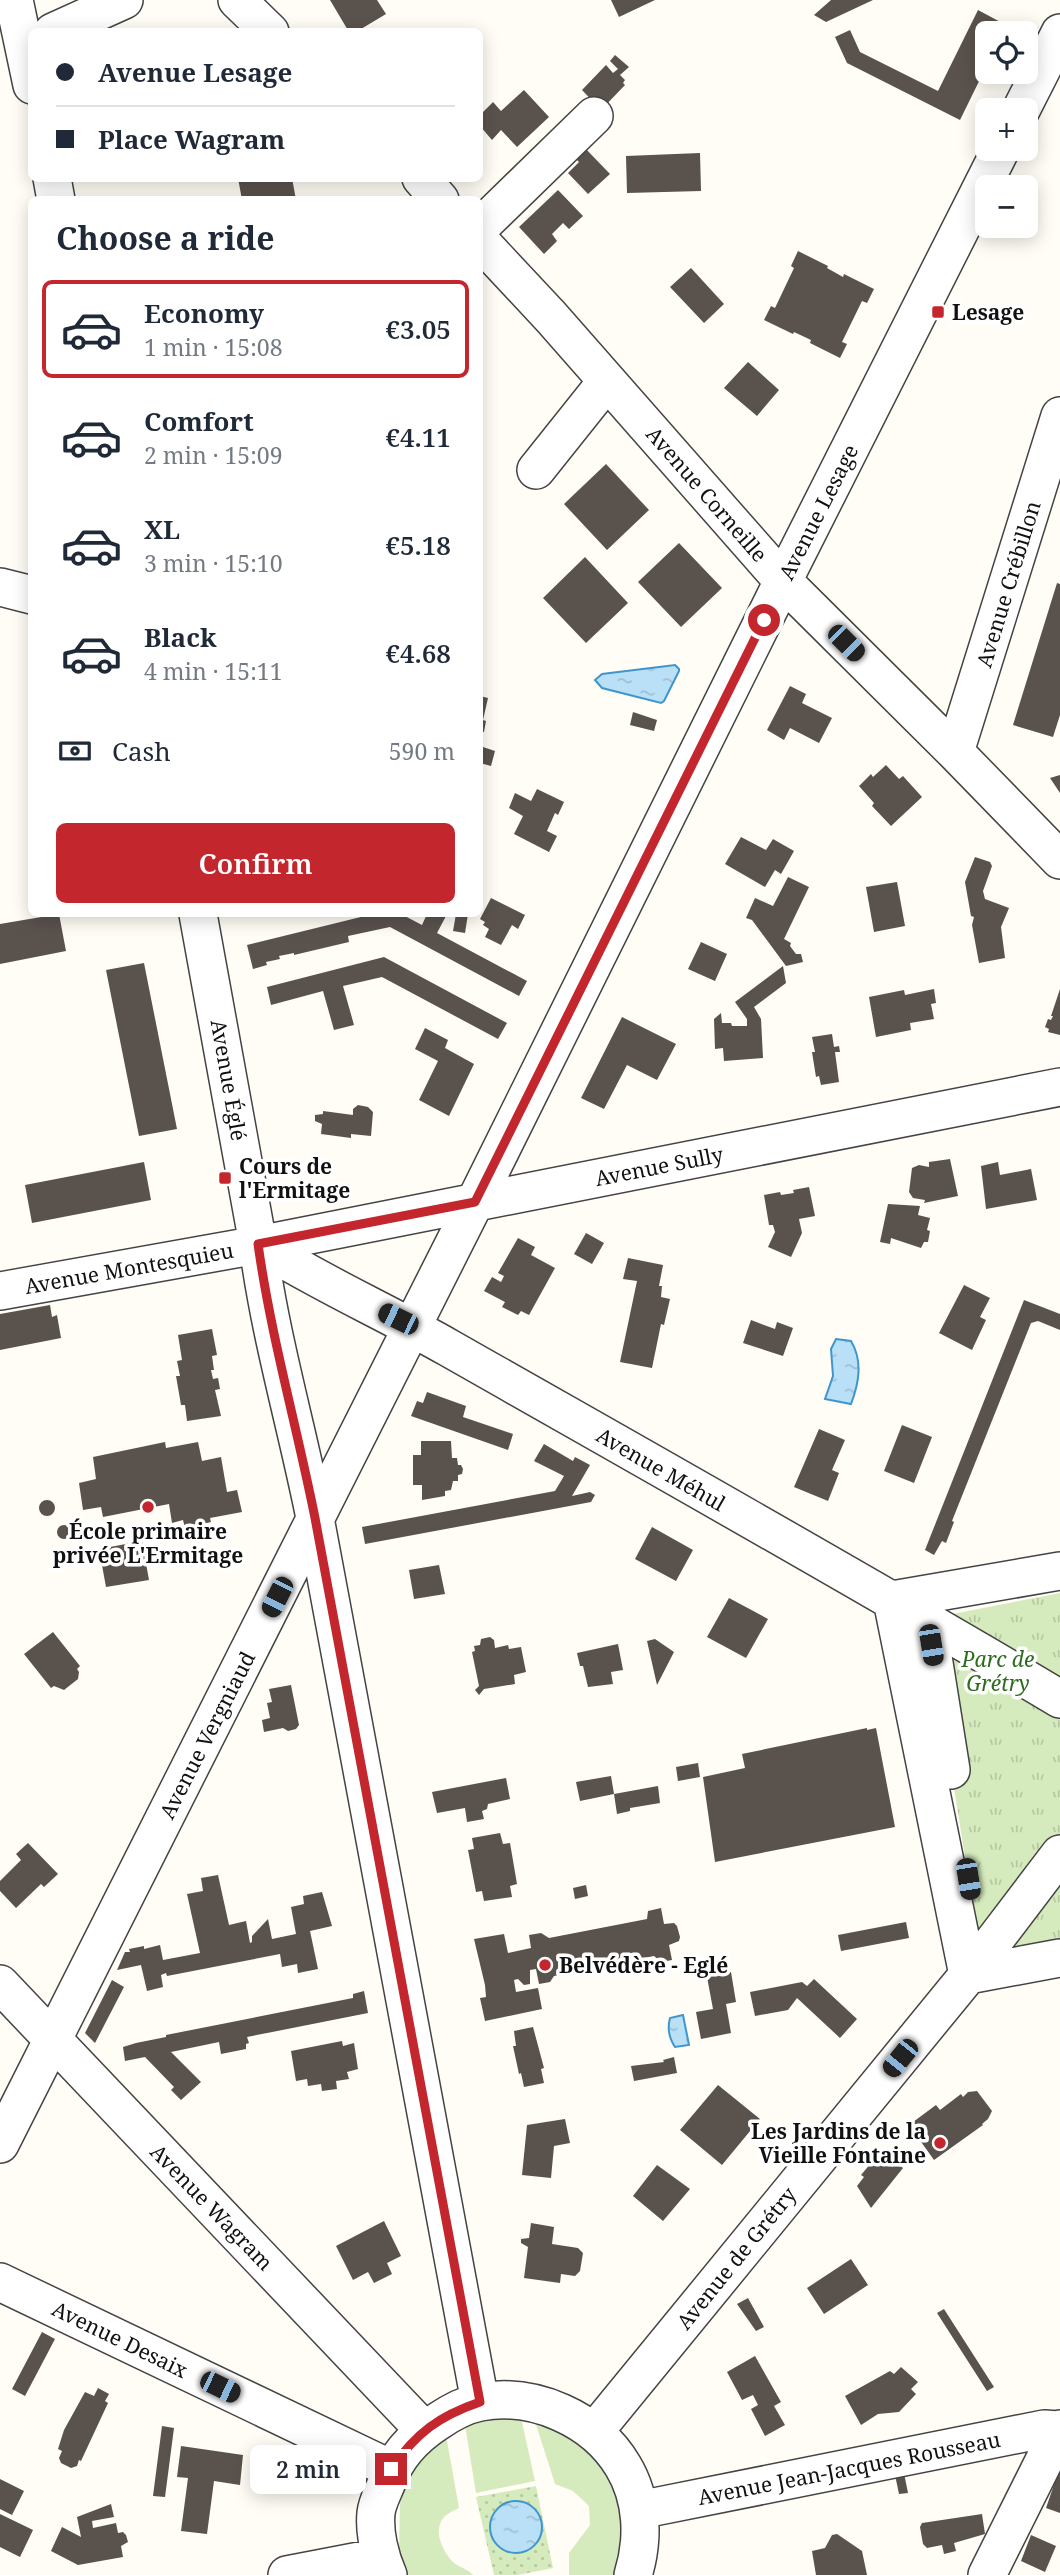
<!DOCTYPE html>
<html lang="en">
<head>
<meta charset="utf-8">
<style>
  :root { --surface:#fff; --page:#f2f2f3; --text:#1f2937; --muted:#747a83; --line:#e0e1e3; --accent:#c4262e }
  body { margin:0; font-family:"Noto Serif",serif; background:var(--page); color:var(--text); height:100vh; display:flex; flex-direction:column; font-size:26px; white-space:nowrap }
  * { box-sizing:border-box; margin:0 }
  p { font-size:23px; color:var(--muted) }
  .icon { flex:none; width:38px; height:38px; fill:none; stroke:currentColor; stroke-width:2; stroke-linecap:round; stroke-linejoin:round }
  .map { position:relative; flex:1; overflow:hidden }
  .sheet { position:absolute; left:28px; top:196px; width:455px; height:721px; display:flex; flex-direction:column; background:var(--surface); border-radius:10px; box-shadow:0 4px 18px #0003 }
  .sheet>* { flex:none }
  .guide { position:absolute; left:28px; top:28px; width:455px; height:154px; border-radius:10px; box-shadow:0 4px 18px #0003; display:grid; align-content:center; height:154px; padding:0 28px; background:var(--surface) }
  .tools { position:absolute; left:975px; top:21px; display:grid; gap:14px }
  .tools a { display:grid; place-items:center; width:63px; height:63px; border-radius:10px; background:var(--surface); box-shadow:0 4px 18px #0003; font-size:35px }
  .end { position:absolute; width:32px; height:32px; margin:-16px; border:9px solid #c4262e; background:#fff; box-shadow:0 0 0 4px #fff }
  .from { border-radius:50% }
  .bubble { position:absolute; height:49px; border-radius:10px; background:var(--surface); box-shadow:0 4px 18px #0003; font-size:23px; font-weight:600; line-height:49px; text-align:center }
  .car { position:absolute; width:21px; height:42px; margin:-21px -10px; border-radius:9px; box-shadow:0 0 5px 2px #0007; background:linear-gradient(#222 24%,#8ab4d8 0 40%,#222 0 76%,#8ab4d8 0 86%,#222 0) }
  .guide b { display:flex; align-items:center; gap:24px; height:66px; font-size:26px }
  .guide b+b { border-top:2px solid var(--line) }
  .guide i { width:18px; height:18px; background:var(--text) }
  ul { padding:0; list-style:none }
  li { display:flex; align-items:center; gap:21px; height:98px; margin:0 14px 10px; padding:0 14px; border:4px solid transparent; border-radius:10px }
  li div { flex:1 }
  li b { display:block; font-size:26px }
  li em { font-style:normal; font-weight:600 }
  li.on { border-color:var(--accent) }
  li>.icon { width:63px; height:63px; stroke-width:1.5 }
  h2 { padding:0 28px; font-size:32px; line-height:84px }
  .pay { display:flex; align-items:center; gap:18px; height:77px; padding:0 28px; font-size:26px }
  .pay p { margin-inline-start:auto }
  .action { display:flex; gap:14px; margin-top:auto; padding:14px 28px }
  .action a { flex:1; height:80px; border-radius:10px; background:var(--accent); color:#fff; font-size:28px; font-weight:600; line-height:80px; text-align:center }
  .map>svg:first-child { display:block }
  .grass { fill:#d5ebbd }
  .park { fill:url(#park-tufts) }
  .garden { fill:url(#garden-dots) }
  .water { fill:url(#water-ripples); stroke:#3f96cf; stroke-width:2 }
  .building { fill:#5a524d }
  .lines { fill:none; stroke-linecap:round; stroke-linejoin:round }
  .minor-casing { stroke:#444; stroke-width:40 }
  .minor { stroke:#fff; stroke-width:37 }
  .route { stroke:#c4262e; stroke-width:9 }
  .poi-dot { fill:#c4262e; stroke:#fff; stroke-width:2.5 }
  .labels { text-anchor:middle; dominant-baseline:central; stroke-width:7; stroke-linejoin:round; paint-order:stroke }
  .poi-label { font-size:21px; font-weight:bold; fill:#111; stroke:#fff; text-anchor:start }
  .street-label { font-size:21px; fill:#111; stroke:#fff }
  .park-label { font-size:21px; font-style:italic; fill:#2f6b1f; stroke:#fff }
</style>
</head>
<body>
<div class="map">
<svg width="1060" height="2575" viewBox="0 0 1060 2575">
  <defs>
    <pattern id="park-tufts" width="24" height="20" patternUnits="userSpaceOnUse" patternTransform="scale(1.75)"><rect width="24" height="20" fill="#d5ebbd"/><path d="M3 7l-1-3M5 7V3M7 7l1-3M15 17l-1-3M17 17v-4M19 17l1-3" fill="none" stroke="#b6c8a1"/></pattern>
    <pattern id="garden-dots" width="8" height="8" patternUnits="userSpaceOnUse" patternTransform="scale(1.75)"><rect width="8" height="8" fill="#d5ebbd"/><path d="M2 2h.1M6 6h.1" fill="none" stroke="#b6c8a1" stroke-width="1.8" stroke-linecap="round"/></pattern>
    <pattern id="water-ripples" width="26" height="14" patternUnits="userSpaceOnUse" patternTransform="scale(1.75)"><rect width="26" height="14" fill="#b9e0f7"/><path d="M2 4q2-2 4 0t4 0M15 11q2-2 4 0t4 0" fill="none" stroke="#9ebfd3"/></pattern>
  </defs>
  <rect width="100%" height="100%" fill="#fffdf5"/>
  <path class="grass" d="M532,2412l74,47 14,35 7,50 -7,31h-51v-22l21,-28 -1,-19 -16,-15 -18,-7z
    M520,2413l15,68 -59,12 -11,-68 26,-10z
    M445,2430l14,78c-4,2 -11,5 -15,9 -12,14 -1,35 10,46 7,5 14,6 19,12h-66l-8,-23 1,-48 8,-30z"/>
  <path class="park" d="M1060,1593v349l-79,15 -54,-338z"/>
  <path class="garden" d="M536,2486l17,82 -35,7h-24l-18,-78z"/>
  <path class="water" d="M675,665l4,4v2l-15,30 -3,2 -59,-15 -7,-8 7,-6z
    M836,1339l15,2c12,20 8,42 0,63l-26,-5 8,-23 -2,-27z
    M683,2015l6,30 -14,2c-6,-9 -8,-18 -5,-29z
    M490 2527a26 26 0 1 1 52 0a26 26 0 1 1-52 0Z"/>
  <path class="building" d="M330,0h47l9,14 -30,18h-7z
    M611,0h44l-36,17z
    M831,0h42l-47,22 -12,-7z
    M978,10l28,15 -3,8h-16v32l-27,55 -113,-57 -12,-26 15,-7 10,22 78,39z
    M615,55l14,12 -9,8 5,5 -2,3 2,2 -24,25 -19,-20 24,-25 7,8 5,-4 -8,-8z
    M524,90l25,27 -32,30 -16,-17 -9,10 -12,-14v-11l13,-13 8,9z
    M583,146l27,28 -22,20 -20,-21 11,-11 -6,-6z
    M700,153l1,38 -74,2 -1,-37z
    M238,178h54l4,22h-54z
    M558,190l25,26 -14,13 -6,-6 -11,11 5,7 -13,13 -25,-27z
    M798,251l30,15 -1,2 16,9 1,-3 30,15 -7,14 -5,-2 -20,41 5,2 -7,14 -30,-15 1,-3 -17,-8 -1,2 -29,-14 7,-14 4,2 19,-40 -3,-2z
    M691,268l33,36 -20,19 -34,-36z
    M748,362l31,28 -22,26 -33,-28z
    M606,464l43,46 -42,40 -43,-46z
    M679,543l43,45 -41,39 -43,-45z
    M585,557l43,46 -42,40 -43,-45z
    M1057,583l3,1v131l-7,22 -40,-12z
    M790,686l16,8 -4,9 30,15 -13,25 -29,-15 -6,12 -17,-10z
    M480,696l8,2 -5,22 3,1 -2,11 -4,-1z
    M633,712l24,8 -3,11 -24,-6z
    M480,746l15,5 -4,15 -11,-3z
    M886,765l13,14 4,-3 19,21 -31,29 -19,-20 2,-3 -15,-17 12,-12 2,3z
    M1060,775v18l-10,-15z
    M537,789l27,13 -6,13 -3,-2 -8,18 10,5 -8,16 -35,-18 9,-18 -14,-8 6,-15 16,8z
    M741,837l25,13 7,-11 21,12 -13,23 -6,-4 -10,17 -40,-23z
    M975,857l15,5 2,4 -9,25 2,8 24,9 -8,19 4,31 -26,5 -7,-38 2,-8 -3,-1 -6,-34z
    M788,877l21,10 -25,52 7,4 -1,3 6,8h5l2,8 -17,4 -34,-46 -6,-2 9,-20 18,8z
    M897,882l8,44 -31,6 -8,-45z
    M491,898l34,17 -7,14 -6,-4 -11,20 -16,-8 4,-8 -6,-4 2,-3 -5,-3z
    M59,914l7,37 -66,13v-40z
    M373,914h28l21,11 5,-11 19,2 -9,17 90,48 -8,15 -129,-69 -42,9 1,6 -55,13v-2l-15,3 1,3 -14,3 1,3 -14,4 -6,-24z
    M456,914h12l-3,19 -12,-2z
    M701,942l26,12 -12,27 -27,-12z
    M384,957l123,66 -9,16 -116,-62 -39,9 11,39 -20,5 -11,-39 -52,14 -4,-18z
    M144,963l33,166 -38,7 -33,-166z
    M783,966l3,17 -32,24 7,12 2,39 -39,3 -1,-13 -8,1 -1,-30 7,-6 1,10h9l1,3h15v-7l-12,-17z
    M934,989l2,14 -5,1 3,15 -24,4 1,7 -35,7 -7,-40 35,-7 1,5z
    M1060,989v46l-12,-3 1,-3 -4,-2 3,-8 3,1 2,-4h-2z
    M622,1017l54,27 -19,36 -30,-15 -23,44 -23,-11z
    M425,1028l23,12 -3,8 29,16 -25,52 -30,-16 19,-39 -23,-12z
    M832,1034l2,13 5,-1 1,6h-5l4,30 -18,3 -2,-9 -3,1 -4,-25h3l-3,-15z
    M358,1105l10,2 5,5 -2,24 -20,-2v4l-30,-4 1,-10 -7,-3v-6l8,-1v-3l30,4v-6z
    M950,1159l8,37 -34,7 1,-3 -12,-2 -4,-6 3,-24 7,-3 10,2v-5z
    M144,1162l7,38 -119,23 -7,-38z
    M998,1162l2,13 31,-6 6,31 -51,9 -5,-43z
    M809,1187l6,29 -16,3 3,14 -11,24 -23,-10 7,-15 -2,-7h-4l-5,-30 16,-3 1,3 13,-2 -1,-3z
    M888,1204l32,2 -2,9 12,3 -3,12 3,1 -2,11h-4l-3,6 -30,-10 -1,6 -10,-2z
    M586,1233l18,10 -12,21 -18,-10z
    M518,1238l17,9 -4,8 24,13 -26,47 -8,-4 -3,4 -16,-8 3,-5 -21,-11 8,-14 9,5 3,-6 -6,-3z
    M628,1258l35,7 -4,21h3l-1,11 9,2 -6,26 -3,-1 -9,44 -32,-6 17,-81 -14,-2z
    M964,1285l26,13 -10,19 6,3 -14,30 -33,-17z
    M1024,1300l36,14v16l-22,-9 -7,2 -79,198 2,1 -8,21 -4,-2 -8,14 -9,-5z
    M50,1305l2,12 5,-2 4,23 -61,12v-36z
    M751,1320l24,9 2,-7 16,6 -10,28 -40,-13z
    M212,1329l5,26 -5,1 2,14h-3l2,9 5,-1 2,11 -5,1 6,26 -34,5 -2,-16h-4l-5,-29h4l-3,-15 5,-1 -4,-25z
    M427,1392l39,14 -3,11 50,17 -5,16 -97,-34 6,-15 6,2z
    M902,1425l30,12 -18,46 -30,-12z
    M819,1429l26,11 -13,30 7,3 -11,28 -34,-14z
    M421,1441h30l1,17h5l1,7h3l2,4 -1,5 -4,1v6h-5l-2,9 -6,1v5l-23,4v-15h-9v-30h8z
    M165,1442l1,6 32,-6 4,19 19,-4 6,35 10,-2 5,22 -32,6 1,4 -26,6 -2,-8 -11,3 -3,-19 -66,13 -2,-10 -18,3 -4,-27 17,-4 -3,-22z
    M544,1444l29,17 2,-4 15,8 -18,31 18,-4 5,3 -4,7 -226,42 -3,-17 193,-36 9,-15 -30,-15z
    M39 1508a8 8 0 1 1 16 0a8 8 0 1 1-16 0Z
    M57 1532a7 7 0 1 1 14 0a7 7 0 1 1-14 0Z
    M652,1527l41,23 -17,31 -41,-22z
    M142,1541l7,39 -43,7 -7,-38z
    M439,1565l6,29 -31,5 -5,-29z
    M729,1598l39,21 -22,39 -39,-21z
    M53,1632l27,34 -3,3 2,3 -1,7 -14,11 -10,-4 -3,2 -27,-34z
    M490,1637l4,3 1,8 13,-3 1,4 12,-2 5,25 -12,3 1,9 -31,5 -5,6 -4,-5 4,-4 -7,-34 3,-1 -1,-5 6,-1 1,-6z
    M655,1639l19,13 -17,33 -10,-44z
    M618,1644l5,26 -12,2 2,12 -25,3 -5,-21h-3l-3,-13z
    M291,1685l8,40 -3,4 -8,2 -5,-3 -19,4 -2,-12 8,-2 -3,-15 5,-1 -3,-13z
    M867,1728v2l9,-2 19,99 -180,35 -12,-85 42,-9 -3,-14z
    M698,1763l2,14 -22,4 -2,-14z
    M611,1776l3,18 -34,7 -4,-19z
    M506,1778l4,21 -22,5 -1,5 -5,2 2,8 -17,3 -2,-14 -28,5 -5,-21z
    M658,1786l2,17 -30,5v3l-13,3 -3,-20z
    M500,1833l3,11 7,-1 7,41 -7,2 2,11 -28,4 -2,-10 -6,1 -8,-42 6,-1 -2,-11z
    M28,1843l30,31 -14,13 -3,-3 -25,24 -16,-17v-10l21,-21 -5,-6z
    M218,1875l11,50 17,-4 4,22 2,-1v-6l16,-17 4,20 24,-5 -5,-27 13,-3 -1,-8 19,-4 10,34 -22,5 8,38 -20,4 -1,-9 -15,3 -2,-13 -113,22 -1,-3 -5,2 2,12 -16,4 -6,-26 -24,5 8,-18h5l-1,-3 15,-3v3l16,-4 3,15 37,-7 -13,-59 16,-3 -2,-13z
    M586,1885l2,11 -13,3 -2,-11z
    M661,1908l3,16 10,-1 3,3 3,11 -1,4 -10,4 3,15 -11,2 -7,-6 -100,20 -4,6 -11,2 -3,-15 -6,1v14l-6,1 -6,-6 -4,1 2,12 22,-4 4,21 -57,12 -5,-23 6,-1 -1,-12 -11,-46 30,-5 4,19 23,-5 -2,-13 12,-2 8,5 98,-19 1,-8z
    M906,1922l3,16 -68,13 -3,-16z
    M731,1972l5,30 -10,2 5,29 -30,6 -5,-27 17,-3 -6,-32z
    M814,1979l43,40 -17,19 -43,-40 -9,12 -33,6 -5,-24 52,-10 5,4z
    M112,1980l12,7 -29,56 -10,-10z
    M364,1991l4,22 -121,24 2,6 -3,1v5l-25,5 -2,-12 -48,10 30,30 -20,18 -10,-10 3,-3 -29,-30 -20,4 -2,-14 13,-4 30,-6v-2l187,-37v-4z
    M533,2027l11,41 -3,1 3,14 -20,4 -3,-14 -2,1 -6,-28h3l-2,-15z
    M342,2041l1,5 11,-3 4,26 -11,3 2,7 -13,2 1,8 -15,2 -1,-7 -13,2 -1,-7 -11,2 -5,-30z
    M674,2057l3,16 -43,8 -3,-15 33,-4 -1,-2z
    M718,2085l42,34 -38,46 -42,-35z
    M977,2091l15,20 -4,8 -6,5 1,1 -49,35 -25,-35 27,-20 4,5 21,-16 2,3 5,-5z
    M565,2119l5,24 -16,3 -3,32 -29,-3 5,-50z
    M881,2151l22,17 -32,40 -14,-22 7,-9 -3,-2z
    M657,2165l33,24 -27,32 -30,-25z
    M384,2221l17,35 -14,7 5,11 -18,9 -6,-11 -15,8 -17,-34z
    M531,2223l23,4 -2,17 26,4 5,5 -3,18 -5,5 -14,-2 -1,9 -36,-5 4,-31 -7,-4v-4l8,-1z
    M851,2259l17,26 -44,29 -17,-26z
    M748,2298l16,29 -8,4 -19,-27z
    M944,2309l50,78 -7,4 -50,-78z
    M42,2332l13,7 -30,57 -13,-7z
    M755,2356l26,46 -7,4 11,19 -20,11 -14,-27 7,-4 -5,-10 -11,5 -15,-28z
    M901,2367l17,15 -7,7 5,5 -17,18 -21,2 -17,11 -16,-29 45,-25 4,3z
    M98,2388l11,6 -4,7 3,2 -27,58 -2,-1 -2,6 -6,2 -10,-5 -2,-5 3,-7 -4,-2 6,-19 21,-38 9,4z
    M162,2426l12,2 -9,69 -12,-1z
    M181,2446l62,9 -3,30 -26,-4 -7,53 -26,-3 7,-53 -11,-1z
    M904,2473l4,20 -9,1 -4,-19z
    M1058,2473l2,1v39l-14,-5z
    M0,2479l24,12 -12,24 -12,-6z
    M111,2504l3,13 -22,4 1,7 23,-5 2,10 5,-1 3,3 2,7 -7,4 2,11 -45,8 -27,-14 11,-24 19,10 -4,-20z
    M0,2514l33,16 -13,27 -20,-10z
    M982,2514l3,20 -31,9 2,8 -12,3 -2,-9 -15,3 -4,-4 -3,-17 2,-4z
    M837,2534l25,17 5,24h-51l-4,-24 13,-3 7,-13z
    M1031,2535l25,11 -11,26 -24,-11z"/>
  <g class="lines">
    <defs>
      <path id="minor" d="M14,0l18,85
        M237,0l33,32
        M53,32l71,-32
        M1021,110l39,-77
        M52,178l4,22
        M421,178l19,22
        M480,227l114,-111
        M480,241l71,76 232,264 172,171 105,108
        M536,470l71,-89
        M0,587l32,8
        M955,752l105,-336
        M198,914l60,330c12,93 39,183 57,274l165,884
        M258,1244c62,39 128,68 191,104 204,116 409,231 611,351
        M0,1291l274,-49 786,-155
        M1060,1571l-168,29 76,375 92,-17
        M927,1619l24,151
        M0,1984l424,446
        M0,2144l475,-942 308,-621 218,-432
        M0,2282l391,187
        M594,2432l374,-457 92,-121
        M639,2510l405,-81 16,1
        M287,2575l93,-18
        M388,2575c-8,-18 -14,-42 -12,-62 1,-10 7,-21 11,-31 9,-26 27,-45 50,-60 13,-9 28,-17 43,-20 54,-10 115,17 143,64 20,33 21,74 10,109
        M987,2575l73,-146"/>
    </defs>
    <use href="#minor" class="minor-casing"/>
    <use href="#minor" class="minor"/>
  </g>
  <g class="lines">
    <path class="route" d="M391,2469c25,-36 48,-53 89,-67l-165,-884c-18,-91 -44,-181 -57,-274l217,-42 289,-582"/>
  </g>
  <g class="poi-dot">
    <rect x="931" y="305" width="14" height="14" rx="3.5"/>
    <rect x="218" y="1171" width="14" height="14" rx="3.5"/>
    <circle cx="148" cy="1507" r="7"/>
    <circle cx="545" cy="1965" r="7"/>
    <circle cx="940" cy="2143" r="7"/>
  </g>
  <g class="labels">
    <g class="poi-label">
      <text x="952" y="312">Lesage</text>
      <text x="239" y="1166">Cours de<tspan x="239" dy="24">l'Ermitage</tspan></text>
      <text x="148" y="1531" text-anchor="middle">École primaire<tspan x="148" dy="24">privée L'Ermitage</tspan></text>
      <text x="559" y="1965">Belvédère - Eglé</text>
      <text x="926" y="2131" text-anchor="end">Les Jardins de la<tspan x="926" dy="24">Vieille Fontaine</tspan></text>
    </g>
    <g class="street-label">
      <text transform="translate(707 494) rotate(49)">Avenue Corneille</text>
      <text transform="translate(818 512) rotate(-63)">Avenue Lesage</text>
      <text transform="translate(1008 584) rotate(-73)">Avenue Crébillon</text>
      <text transform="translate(229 1080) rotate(80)">Avenue Églé</text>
      <text transform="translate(659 1166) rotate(-11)">Avenue Sully</text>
      <text transform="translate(129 1268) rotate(-10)">Avenue Montesquieu</text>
      <text transform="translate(661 1469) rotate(30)">Avenue Méhul</text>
      <text transform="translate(207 1735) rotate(-63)">Avenue Vergniaud</text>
      <text transform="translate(212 2207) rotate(46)">Avenue Wagram</text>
      <text transform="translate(736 2258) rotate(-51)">Avenue de Grétry</text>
      <text transform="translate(120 2339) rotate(26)">Avenue Desaix</text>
      <text transform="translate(849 2468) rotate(-11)">Avenue Jean-Jacques Rousseau</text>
    </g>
    <g class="park-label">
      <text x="998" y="1659">Parc de<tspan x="998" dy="24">Grétry</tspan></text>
    </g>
  </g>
</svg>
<div class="tools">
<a><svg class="icon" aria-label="locate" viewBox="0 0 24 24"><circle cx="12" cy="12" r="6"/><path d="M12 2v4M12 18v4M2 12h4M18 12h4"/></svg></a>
<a>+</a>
<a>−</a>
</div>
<i class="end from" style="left:764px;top:620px"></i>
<i class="end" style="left:391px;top:2469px"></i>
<div class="bubble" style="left:250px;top:2445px;width:116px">2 min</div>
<i class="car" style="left:846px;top:643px;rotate:135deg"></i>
<i class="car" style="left:398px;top:1319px;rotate:296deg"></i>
<i class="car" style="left:277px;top:1597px;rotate:207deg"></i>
<i class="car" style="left:931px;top:1645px;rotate:171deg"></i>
<i class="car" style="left:968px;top:1879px;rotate:171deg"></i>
<i class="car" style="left:900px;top:2058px;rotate:219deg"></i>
<i class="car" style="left:220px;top:2387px;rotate:116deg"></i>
<div class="guide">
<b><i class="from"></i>Avenue Lesage</b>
<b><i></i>Place Wagram</b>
</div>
<section class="sheet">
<h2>Choose a ride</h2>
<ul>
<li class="on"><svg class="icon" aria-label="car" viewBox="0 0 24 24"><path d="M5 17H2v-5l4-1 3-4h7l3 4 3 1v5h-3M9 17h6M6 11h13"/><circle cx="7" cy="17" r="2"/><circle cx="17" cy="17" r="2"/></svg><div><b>Economy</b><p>1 min · 15:08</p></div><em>€3.05</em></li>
<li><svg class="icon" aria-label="car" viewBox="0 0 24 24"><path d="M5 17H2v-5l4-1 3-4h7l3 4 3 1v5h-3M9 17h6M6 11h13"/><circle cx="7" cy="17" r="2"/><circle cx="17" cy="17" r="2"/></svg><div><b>Comfort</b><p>2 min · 15:09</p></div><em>€4.11</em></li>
<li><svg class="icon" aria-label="car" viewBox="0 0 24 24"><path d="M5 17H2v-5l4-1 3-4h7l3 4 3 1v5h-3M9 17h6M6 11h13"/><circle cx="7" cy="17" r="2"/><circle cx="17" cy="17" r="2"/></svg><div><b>XL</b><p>3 min · 15:10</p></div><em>€5.18</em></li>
<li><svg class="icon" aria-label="car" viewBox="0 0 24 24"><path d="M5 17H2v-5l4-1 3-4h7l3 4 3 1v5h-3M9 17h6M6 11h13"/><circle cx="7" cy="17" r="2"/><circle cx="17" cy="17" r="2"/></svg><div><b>Black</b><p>4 min · 15:11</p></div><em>€4.68</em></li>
</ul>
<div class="pay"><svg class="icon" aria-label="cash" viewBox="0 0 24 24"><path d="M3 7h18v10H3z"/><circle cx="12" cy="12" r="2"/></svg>Cash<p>590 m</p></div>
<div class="action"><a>Confirm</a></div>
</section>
</div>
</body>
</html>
